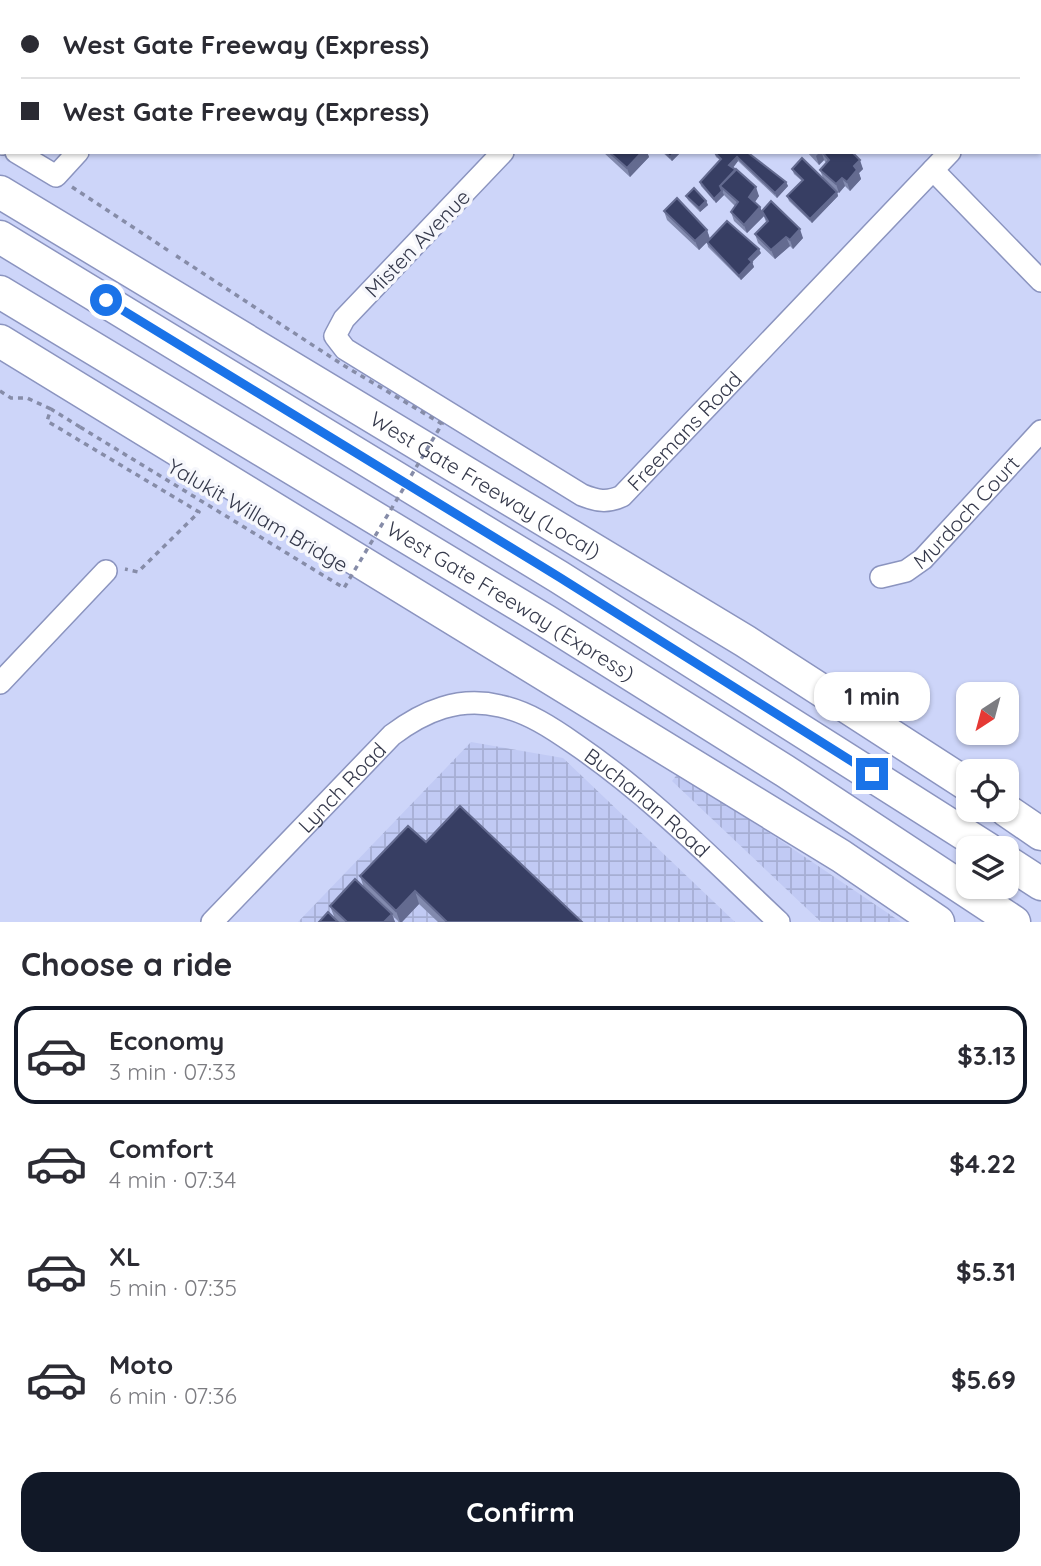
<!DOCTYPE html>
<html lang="en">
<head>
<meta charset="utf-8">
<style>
  :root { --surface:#fff; --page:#f2f2f3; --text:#2b2b33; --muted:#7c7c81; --line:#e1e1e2; --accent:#111827 }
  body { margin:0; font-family:Quicksand,sans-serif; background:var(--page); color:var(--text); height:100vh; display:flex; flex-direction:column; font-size:26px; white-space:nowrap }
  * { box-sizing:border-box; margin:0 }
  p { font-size:23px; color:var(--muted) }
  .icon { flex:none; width:38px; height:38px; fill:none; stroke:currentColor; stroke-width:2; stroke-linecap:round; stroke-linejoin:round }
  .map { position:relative; height:922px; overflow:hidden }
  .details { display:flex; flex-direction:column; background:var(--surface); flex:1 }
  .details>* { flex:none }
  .top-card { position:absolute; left:0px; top:0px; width:1041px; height:154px; box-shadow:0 2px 5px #0004; display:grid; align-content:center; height:154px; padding:0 21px; background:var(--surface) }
  .needle { width:46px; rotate:216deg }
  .buttons { position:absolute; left:956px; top:682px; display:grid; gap:14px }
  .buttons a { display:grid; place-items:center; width:63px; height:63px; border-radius:14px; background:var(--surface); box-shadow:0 2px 5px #0004; font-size:35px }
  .end { position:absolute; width:32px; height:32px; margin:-16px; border:9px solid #1a73e8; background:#fff; box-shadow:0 0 0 4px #fff }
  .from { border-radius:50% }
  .bubble { position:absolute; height:49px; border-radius:21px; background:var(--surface); box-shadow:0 2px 5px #0004; font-size:23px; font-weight:800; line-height:49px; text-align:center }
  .top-card b { display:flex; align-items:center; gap:24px; height:66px; font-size:26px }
  .top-card b+b { border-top:2px solid var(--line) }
  .top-card i { width:18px; height:18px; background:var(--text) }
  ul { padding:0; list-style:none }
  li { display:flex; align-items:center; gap:21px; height:98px; margin:0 14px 10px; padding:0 7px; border:4px solid transparent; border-radius:21px }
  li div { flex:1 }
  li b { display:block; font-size:26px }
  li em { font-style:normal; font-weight:800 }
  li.active { border-color:var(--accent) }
  li>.icon { width:63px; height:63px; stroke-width:1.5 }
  h2 { padding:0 21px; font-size:32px; line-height:84px }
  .cta { display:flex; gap:14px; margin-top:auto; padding:14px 21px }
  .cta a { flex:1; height:80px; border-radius:21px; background:var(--accent); color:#fff; font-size:28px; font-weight:800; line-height:80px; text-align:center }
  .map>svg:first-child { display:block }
  .industrial { fill:url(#industrial-grid) }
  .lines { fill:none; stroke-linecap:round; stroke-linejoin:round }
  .minor-casing { stroke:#8b94bf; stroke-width:24 }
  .highway-casing { stroke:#8b94bf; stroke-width:35 }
  .path { stroke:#868ca8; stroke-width:3.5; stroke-dasharray:5 5; stroke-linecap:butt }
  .minor { stroke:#fff; stroke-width:21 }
  .highway { stroke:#fff; stroke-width:32 }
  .path-bridge { stroke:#868ca8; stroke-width:3.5; stroke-dasharray:5 5; stroke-linecap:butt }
  .wall { fill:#828aae }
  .shaded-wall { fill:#646b90 }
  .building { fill:#373e63; stroke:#646b90; stroke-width:2 }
  .route { stroke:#1a73e8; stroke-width:9 }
  .labels { text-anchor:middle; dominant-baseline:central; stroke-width:7; stroke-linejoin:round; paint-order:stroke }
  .street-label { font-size:21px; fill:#35394b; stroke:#f6f7fc }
</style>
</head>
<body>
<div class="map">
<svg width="1041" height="922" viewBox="0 0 1041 922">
  <defs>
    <pattern id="industrial-grid" width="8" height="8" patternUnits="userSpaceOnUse" patternTransform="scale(1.75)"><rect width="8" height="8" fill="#c1caf4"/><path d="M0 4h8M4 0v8" fill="none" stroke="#a6aed3"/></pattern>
  </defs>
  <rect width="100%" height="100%" fill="#cdd5f9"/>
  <path class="industrial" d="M471,742l92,16 172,164h-437z
    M679,772l222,150h-80l-149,-141z"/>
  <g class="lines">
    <defs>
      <g id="minor">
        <path d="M941,0l2,2"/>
        <path d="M220,2l2,-2"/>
        <path d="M647,2l1,-2"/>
        <path d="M1040,58l1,-2"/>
        <path d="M0,143l2,1"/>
        <path d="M16,152l40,24 22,-24"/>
        <path id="s1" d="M503,152l-159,167 -9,17 10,13 237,146c15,6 25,8 40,1l328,-344"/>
        <path d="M933,170l108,111"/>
        <path id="s2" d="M881,577l25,-6 17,-12 118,-128"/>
        <path d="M0,683l106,-112"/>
        <path id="s3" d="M212,922l180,-187c32,-24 67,-39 108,-29 28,6 52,22 75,38 75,51 138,116 204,178"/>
      </g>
      <g id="highway">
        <path id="s4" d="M0,192l745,449 223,144"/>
        <path d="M0,237l559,340 429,272"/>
        <path id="s5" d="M0,292l546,329 239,150 229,151"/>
        <path d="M0,341l841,515 97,66"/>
        <path d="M1006,810l35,24"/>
        <path d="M1006,861l35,23"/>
      </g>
    </defs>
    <use href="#minor" class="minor-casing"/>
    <use href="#highway" class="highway-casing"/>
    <path class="path" d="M72,187l100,66
      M0,391l11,7h16l24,11
      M80,427l-29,-18 -4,12 152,91 -61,60 -13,-3"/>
    <use href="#minor" class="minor"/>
    <use href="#highway" class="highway"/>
    <path class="path-bridge" d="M80,427l264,161 98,-164 -99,-59 -171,-112"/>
  </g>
  <path class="wall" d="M603,152h44l2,5 -19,20z
    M662,152h19l-9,9z
    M714,152h33l39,30 2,4 -11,12 -39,-37 -5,7 26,28 -4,6 5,5 4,9 -17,17 -13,-12 -3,-9 4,-6 -11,-11 -8,8 -15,-17 -1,-4 20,-22 -4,-3z
    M807,152h45l11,17 -4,4 2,6 -11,12 -5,-5 -6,7 -15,-14 13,13 1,4 -26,27 -23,-22 -2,-5 15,-15 -8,-7 -2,-5 31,9 -3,-8 6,-7 -2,-3 -5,5z
    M686,196l20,5 2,4 -8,7 -12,-12z
    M664,211l43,19 3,9 -11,11 -32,-30z
    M762,211l41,27 -10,11 -3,-3 -15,13 -17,-16 -3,-9 11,-12z
    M707,242l54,11 -9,9 2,5 -13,13 -33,-33z
    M426,842l156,80h-144l-19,-18 -17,18h-3l-7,-7 3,7h-56l-4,-3 -5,-13 34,-18 -4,-12z"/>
  <path class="shaded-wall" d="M791,0h11l-1,2h-11z
    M642,152h5l2,5 -19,20 -3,-9z
    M675,152h6l-9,9 -2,-4z
    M820,152h11l-9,1 2,7 -5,5 -3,-9z
    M737,157l1,4 -7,9 -2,-5z
    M860,160l3,9 -4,4 2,6 -11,12 -3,-9 7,-16z
    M842,178l3,8 -6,7 -3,-9z
    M786,182l2,4 -11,12 -2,-5z
    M756,187l3,9 -7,10 -3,-9z
    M722,191l2,4 -8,8 -2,-4z
    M837,192l1,4 -26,27 -2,-4z
    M706,201l2,4 -8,7 -1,-4z
    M760,207l4,9 -17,17 -3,-8z
    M800,229l3,9 -10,11 -3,-9z
    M707,230l3,9 -11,11 -4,-9z
    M786,237l4,9 -15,13 -4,-9z
    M759,249l2,4 -11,11 -1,-5z
    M752,262l2,5 -13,13 -2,-4z
    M415,891l4,13 -17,18h-2l-4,-11z
    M392,914l3,8h-11z"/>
  <path class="building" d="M728,0h40l2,2h-42z
    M609,152h33l-15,16z
    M665,152h10l-5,5z
    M714,152h33l39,30 -11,11 -38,-36 -8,8 7,5 -16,16 2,5 -8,8 -14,-17 21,-23z
    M852,152l8,8 -6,6 3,4 -10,12 -5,-4 -6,6 -16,-14 9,-10 -7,-8z
    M802,158l35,34 -27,27 -23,-23 16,-16 -11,-11z
    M736,169l20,18 -7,10 11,10 -16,18 -13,-13 7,-10 -18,-16z
    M694,188l12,13 -7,7 -13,-12z
    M677,198l30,32 -12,11 -31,-30z
    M771,201l29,28 -10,11 -4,-3 -15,13 -16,-16 13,-13 -6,-10z
    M727,221l32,28 -10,10 3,3 -13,14 -32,-34z
    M460,806l122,116h-135l-32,-31 -19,20 -36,-35 48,-50 18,16z
    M355,879l37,35 -8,8h-37l-17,-16z
    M328,912l10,10h-19z"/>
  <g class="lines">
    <path class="route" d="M106,300l453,277 313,197"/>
  </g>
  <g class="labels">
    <g class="street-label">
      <text transform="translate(417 243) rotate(-46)">Misten Avenue</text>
      <text stroke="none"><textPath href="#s1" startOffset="676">Freemans Road</textPath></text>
      <text stroke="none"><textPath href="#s4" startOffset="567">West Gate Freeway (Local)</textPath></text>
      <text stroke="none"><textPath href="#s2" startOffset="110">Murdoch Court</textPath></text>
      <text transform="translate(258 515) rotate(30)">Yalukit Willam Bridge</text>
      <text stroke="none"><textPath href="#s5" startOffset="597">West Gate Freeway (Express)</textPath></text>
      <text stroke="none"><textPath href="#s3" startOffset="187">Lynch Road</textPath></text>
      <text stroke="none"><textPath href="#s3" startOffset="553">Buchanan Road</textPath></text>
    </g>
  </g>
</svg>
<div class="buttons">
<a><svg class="needle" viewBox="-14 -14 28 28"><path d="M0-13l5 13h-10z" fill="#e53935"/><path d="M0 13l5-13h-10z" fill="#7c7c81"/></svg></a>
<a><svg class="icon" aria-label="locate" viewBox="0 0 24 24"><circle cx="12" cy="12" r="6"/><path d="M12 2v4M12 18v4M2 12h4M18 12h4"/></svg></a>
<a><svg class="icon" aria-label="layers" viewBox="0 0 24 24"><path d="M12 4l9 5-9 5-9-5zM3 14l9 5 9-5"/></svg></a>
</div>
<i class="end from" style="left:106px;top:300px"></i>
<i class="end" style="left:872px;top:774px"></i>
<div class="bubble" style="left:814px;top:672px;width:116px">1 min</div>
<div class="top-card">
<b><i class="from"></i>West Gate Freeway (Express)</b>
<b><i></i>West Gate Freeway (Express)</b>
</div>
</div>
<section class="details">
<h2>Choose a ride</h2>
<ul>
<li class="active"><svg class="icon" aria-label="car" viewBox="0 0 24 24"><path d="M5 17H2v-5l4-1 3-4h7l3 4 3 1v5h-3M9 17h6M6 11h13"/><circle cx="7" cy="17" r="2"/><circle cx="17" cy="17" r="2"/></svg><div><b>Economy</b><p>3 min · 07:33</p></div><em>$3.13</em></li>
<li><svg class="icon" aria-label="car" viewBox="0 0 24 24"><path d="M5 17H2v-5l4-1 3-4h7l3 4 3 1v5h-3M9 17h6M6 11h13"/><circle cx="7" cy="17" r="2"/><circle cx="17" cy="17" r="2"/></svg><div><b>Comfort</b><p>4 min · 07:34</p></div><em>$4.22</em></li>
<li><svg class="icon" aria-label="car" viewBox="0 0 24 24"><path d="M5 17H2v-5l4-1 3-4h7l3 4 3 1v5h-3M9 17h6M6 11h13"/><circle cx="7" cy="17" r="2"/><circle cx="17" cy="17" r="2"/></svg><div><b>XL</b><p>5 min · 07:35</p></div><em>$5.31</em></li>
<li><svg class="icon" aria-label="car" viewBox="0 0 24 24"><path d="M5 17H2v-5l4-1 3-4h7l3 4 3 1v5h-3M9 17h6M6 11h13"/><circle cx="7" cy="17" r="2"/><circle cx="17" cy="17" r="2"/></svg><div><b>Moto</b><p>6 min · 07:36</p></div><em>$5.69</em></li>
</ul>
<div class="cta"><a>Confirm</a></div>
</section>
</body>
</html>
